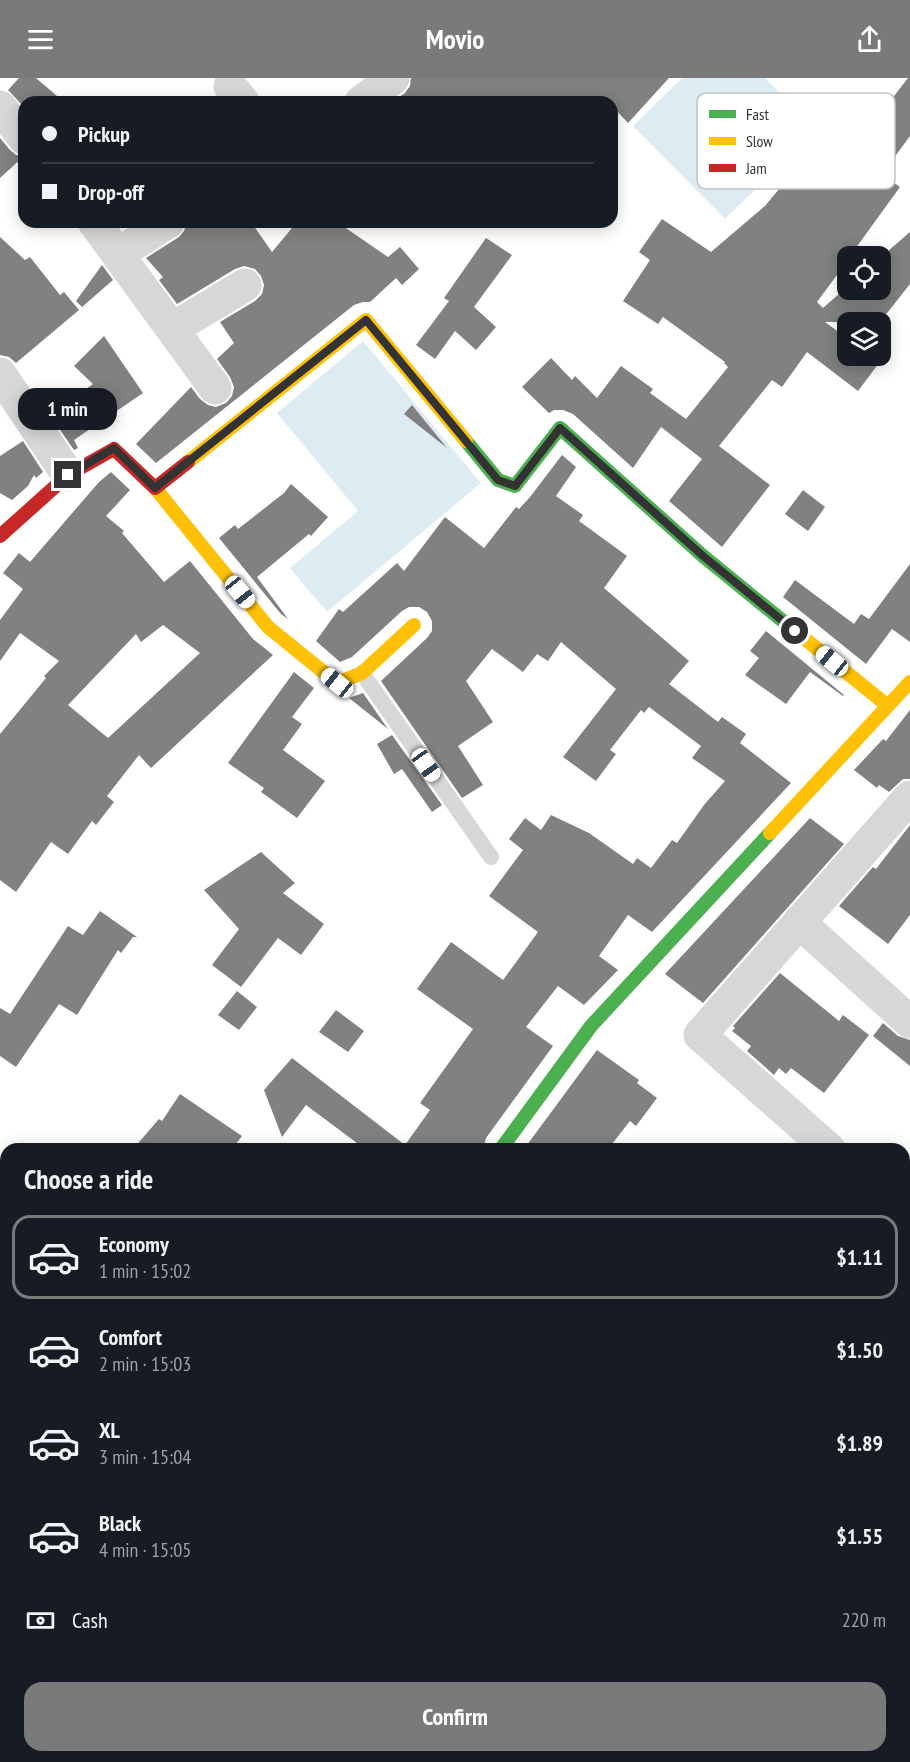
<!DOCTYPE html>
<html lang="en">
<head>
<meta charset="utf-8">
<style>
  :root { --surface:#171b24; --page:#242831; --text:#f1f3f6; --muted:#9ea1a6; --line:#363941; --accent:#7a7a7a }
  body { margin:0; font-family:"PT Sans Narrow",sans-serif; background:var(--page); color:var(--text); height:100vh; display:flex; flex-direction:column; font-size:22px; white-space:nowrap }
  * { box-sizing:border-box; margin:0 }
  p { font-size:20px; color:var(--muted) }
  .icon { flex:none; width:33px; height:33px; fill:none; stroke:currentColor; stroke-width:2; stroke-linecap:round; stroke-linejoin:round }
  .map { position:relative; flex:1; overflow:hidden }
  .sheet { position:absolute; left:0px; top:1065px; width:910px; height:620px; display:flex; flex-direction:column; background:var(--surface); border-radius:18px 18px 0 0; box-shadow:0 3px 15px #0003 }
  .sheet>* { flex:none }
  .banner { position:absolute; left:18px; top:18px; width:600px; height:132px; border-radius:18px; box-shadow:0 3px 15px #0003; display:grid; align-content:center; height:132px; padding:0 24px; background:var(--surface) }
  .tools { position:absolute; left:837px; top:168px; display:grid; gap:12px }
  .tools a { display:grid; place-items:center; width:54px; height:54px; border-radius:12px; background:var(--surface); box-shadow:0 3px 15px #0003; font-size:30px }
  .end { position:absolute; width:27px; height:27px; margin:-14px; border:8px solid #333; background:#fff; box-shadow:0 0 0 3px #fff }
  .from { border-radius:50% }
  .bubble { position:absolute; height:42px; border-radius:18px; background:var(--surface); box-shadow:0 3px 15px #0003; font-size:20px; font-weight:600; line-height:42px; text-align:center }
  .car { position:absolute; width:18px; height:36px; margin:-18px -9px; border-radius:8px; box-shadow:0 0 4px 2px #0007; background:linear-gradient(#fff 24%,#345 0 40%,#fff 0 76%,#345 0 86%,#fff 0) }
  .banner b { display:flex; align-items:center; gap:21px; height:57px; font-size:22px }
  .banner b+b { border-top:2px solid var(--line) }
  .banner i { width:15px; height:15px; background:var(--text) }
  ul { padding:0; list-style:none }
  li { display:flex; align-items:center; gap:18px; height:84px; margin:0 12px 9px; padding:0 12px; border:3px solid transparent; border-radius:18px }
  li div { flex:1 }
  li b { display:block; font-size:22px }
  li em { font-style:normal; font-weight:600 }
  li.selected { border-color:var(--accent) }
  li>.icon { width:54px; height:54px; stroke-width:1.5 }
  h2 { padding:0 24px; font-size:27px; line-height:72px }
  .pay { display:flex; align-items:center; gap:15px; height:66px; padding:0 24px; font-size:22px }
  .pay p { margin-inline-start:auto }
  .action { display:flex; gap:12px; margin-top:auto; padding:12px 24px }
  .action a { flex:1; height:69px; border-radius:18px; background:var(--accent); color:#fff; font-size:24px; font-weight:600; line-height:69px; text-align:center }
  header { display:flex; justify-content:space-between; align-items:center; height:78px; padding:0 24px; background:var(--accent); color:#fff; font-size:27px; font-weight:600 }
  .map>svg:first-child { display:block }
  .water { fill:#ddebf3 }
  .building { fill:#818181; fill-rule:evenodd }
  .lines { fill:none; stroke-linecap:round; stroke-linejoin:round }
  .lane { stroke:#d7d7d7; stroke-width:16 }
  .street { stroke:#d7d7d7; stroke-width:33 }
  .fast { stroke:#4caf50; stroke-width:14 }
  .slow { stroke:#ffc107; stroke-width:14 }
  .jam { stroke:#c62828; stroke-width:14 }
  .route { stroke:#333; stroke-width:8 }
  .key { fill:#fff; stroke:#c2c2c2; stroke-width:1.5 }
  .key-label { font-size:16px; fill:#333 }
</style>
</head>
<body>
<header><svg class="icon" aria-label="menu" viewBox="0 0 24 24"><path d="M4 6h16M4 12h16M4 18h16"/></svg>Movio<svg class="icon" aria-label="share" viewBox="0 0 24 24"><path d="M12 15V3M7 8l5-5 5 5M5 13v7h14v-7"/></svg></header>
<div class="map">
<svg width="910" height="1684" viewBox="0 0 910 1684">
  <rect width="100%" height="100%" fill="#fff"/>
  <path class="water" d="M682,0h83l51,52 -91,89 -92,-93z
    M363,263l118,142 -154,129 -37,-44 68,-57 -81,-98z"/>
  <path class="building" d="M19,0h17l28,24h-40v5l-16,-17z
    M411,0h258l-41,45 -16,-17v-4h-220l13,-9 5,-7z
    M908,0h2v58l-28,38 18,13 -50,69h-2v4l-31,42 6,6 25,-22v4h32v-32l30,-26v52l-30,38h-55l23,17v17h21l10,7 -21,28 -51,-39 -25,35 -10,-7 -53,66 51,39 -48,62 -53,-46 33,-42 -41,-32 -28,41 -60,-54 -10,-4h-9l-5,3 -27,-26 29,-29 21,22 3,-4 22,22 24,-32 32,23 -3,4 36,26 42,-52 -4,-4 1,-1 -62,-45 -5,7 -35,-23 27,-41 -11,-8 23,-33 49,33 54,-46 39,-47 32,27 28,-37 -7,-5z
    M0,60l10,12 6,5 8,1 -24,22z
    M187,144h64l21,30 25,-30h40l51,35 12,-10 19,22 -17,16 -6,-7 -26,24h-7l-9,3 -198,158 -20,-19 55,-57 9,12 8,6 8,2 10,-4 6,-7 2,-9 -4,-10 -13,-18 17,-16 -14,-21 35,-21 7,-7 2,-9 -3,-9 -6,-7 -11,-3 -9,3 -58,35 -18,-24 4,-3 -17,-19 33,-21 5,-6z
    M0,159l25,23 5,-3 30,38 4,-3 15,18 -63,53 -7,-6 -9,-2z
    M486,160l26,17 -38,52 22,20 -20,23 -21,-19 -20,28 -19,-14 33,-44 -5,-3z
    M102,187l11,15 -31,27 -6,-6z
    M104,258l39,57 -69,47 4,8 -4,2 -20,-29 14,-9 -5,-7 30,-21 -19,-18z
    M412,327l35,43 -43,-34z
    M23,363l20,31 -7,6 -2,-3 -6,11 -16,14 -12,-7v-37z
    M562,377l14,12 -20,29 27,19 -4,6 48,35 -23,32 85,73 -20,23 49,38 4,-5 24,17 -6,9 51,40 -139,149 -24,-17 -29,41 19,14 -34,35 -26,-19 -32,41 27,19 -67,92 -3,11h-118l-59,-44 -24,32 -18,-47 28,-32 113,87 25,-35 -10,-7 53,-74 -56,-40 34,-47 52,38 35,-48 -49,-36 34,-46 -14,-11 16,-21 16,12 10,-15 38,18 44,31 4,-6 14,10 21,-28 5,3 27,-38 21,-24 -33,-23 9,-12 -52,-39 -5,6 -3,-3 -31,40 6,4 -20,27 -33,-24 53,-68 -55,-47 -13,19 -11,-7 -14,18 -31,-23 -26,32 27,41 -35,24 25,39 -21,13 -81,-117 46,-43 5,-7v-10l-5,-9 -8,-5h-10l-7,4 -50,46 -12,5 -24,-21 23,-32 4,3 54,-49 7,8 41,-54 39,31 32,-41 3,2 11,-12z
    M111,394l19,18 -24,26 18,15 -2,2 42,49 26,-21 63,78 20,16 -122,113 -12,-13 -32,41 7,6 -18,23 -4,-4 -24,33 -17,-12 -35,50 -16,-12v-146l46,-56 -2,-2 15,-15 -39,-28 -20,28v-41l23,-31 -20,-16 16,-20 11,9 69,-80zM163,547l37,28 -92,85 -40,-33 68,-71 5,8z
    M291,406l37,33 -17,19 -2,-2 -52,43 31,42 -7,-5 -62,-76 16,-13 3,4 46,-36z
    M803,412l22,17 -17,24 -23,-17z
    M910,486v78l-18,-13 -26,35 -83,-67 12,-17 59,44 7,-10 8,5z
    M766,553l78,64 -1,1 -33,-24 -24,32 -41,-29 14,-17 -9,-7z
    M294,594l20,16 -22,29 10,7 -19,26 42,31 -28,37 -36,-26 3,-4 -36,-25z
    M363,615l25,36 -39,-31z
    M910,632v69h-7l-14,13 -10,-7 -2,3 -23,-18 29,-31 3,2z
    M392,657l50,70 -10,7 -30,-43 -8,5 -17,-30z
    M810,740l34,26 -141,159 -38,-29z
    M910,747v90l-22,29 -49,-38 34,-39 3,2z
    M261,774l34,31 -12,10 41,31 -23,31 -23,-17 -37,49 -29,-22 27,-36 -35,-39z
    M100,833l37,26h-4l-12,16 -3,-3 -41,65 -18,-11 -43,63 -16,-11v-48l10,6 58,-88 15,9z
    M780,895l59,48 4,-6 26,20 -45,58 -33,-25 -5,6 -7,-6 -5,7 -27,-24 4,-5 -19,-15 3,-3 -2,-2z
    M237,913l20,16 -18,23 -21,-15z
    M336,932l28,21 -16,21 -29,-20z
    M883,945l15,13 12,4v26l-37,-30z
    M597,972l42,30 -2,3 20,15 -21,28 -6,-5 -22,28h-84z
    M180,1016l62,42 -10,13h-99l26,-30 3,2z"/>
  <g class="lines">
    <path class="lane" d="M362,595l129,184"/>
    <path class="street" d="M230,8l13,16
      M361,24l32,-24
      M0,29l24,31
      M94,144l121,166
      M118,176l50,-32
      M172,251l73,-44
      M0,296l68,101
      M799,844l111,100
      M829,1071l-129,-114 210,-238
      M904,1139l6,5
      M904,1283l6,-6
      M646,1678l6,6
      M279,1684l4,-6
      M534,1684l4,-6
      M731,1684l3,-6"/>
    <path class="fast" d="M466,363l32,39 17,6 45,-58 143,128 86,70
      M501,1071l90,-123 179,-193
      M0,1256l6,3
      M904,1527l6,2"/>
    <path class="slow" d="M188,384l178,-142 100,121
      M155,410l113,139 69,56 25,-10 52,-48
      M789,548l99,80
      M770,755l140,-151"/>
    <path class="jam" d="M0,458l68,-61 46,-26 41,39 33,-26
      M0,1293l6,1
      M904,1567l6,2"/>
  </g>
  <g class="lines">
    <path class="route" d="M68,397l46,-27 41,40 211,-168 132,160 17,6 45,-58 143,128 92,75"/>
  </g>
  <rect x="697" y="15" width="198" height="96" rx="9" class="key"/>
  <rect x="709" y="32" width="27" height="8" fill="#4caf50"/>
  <rect x="709" y="59" width="27" height="8" fill="#ffc107"/>
  <rect x="709" y="86" width="27" height="8" fill="#c62828"/>
  <g class="key-label">
    <text x="746" y="42">Fast</text>
    <text x="746" y="69">Slow</text>
    <text x="746" y="96">Jam</text>
  </g>
</svg>
<div class="tools">
<a><svg class="icon" aria-label="locate" viewBox="0 0 24 24"><circle cx="12" cy="12" r="6"/><path d="M12 2v4M12 18v4M2 12h4M18 12h4"/></svg></a>
<a><svg class="icon" aria-label="layers" viewBox="0 0 24 24"><path d="M12 4l9 5-9 5-9-5zM3 14l9 5 9-5"/></svg></a>
</div>
<i class="end from" style="left:795px;top:553px"></i>
<i class="end" style="left:68px;top:397px"></i>
<div class="bubble" style="left:18px;top:310px;width:99px">1 min</div>
<i class="car" style="left:240px;top:514px;rotate:141deg"></i>
<i class="car" style="left:832px;top:583px;rotate:309deg"></i>
<i class="car" style="left:337px;top:605px;rotate:309deg"></i>
<i class="car" style="left:426px;top:687px;rotate:145deg"></i>
<div class="banner">
<b><i class="from"></i>Pickup</b>
<b><i></i>Drop-off</b>
</div>
<section class="sheet">
<h2>Choose a ride</h2>
<ul>
<li class="selected"><svg class="icon" aria-label="car" viewBox="0 0 24 24"><path d="M5 17H2v-5l4-1 3-4h7l3 4 3 1v5h-3M9 17h6M6 11h13"/><circle cx="7" cy="17" r="2"/><circle cx="17" cy="17" r="2"/></svg><div><b>Economy</b><p>1 min · 15:02</p></div><em>$1.11</em></li>
<li><svg class="icon" aria-label="car" viewBox="0 0 24 24"><path d="M5 17H2v-5l4-1 3-4h7l3 4 3 1v5h-3M9 17h6M6 11h13"/><circle cx="7" cy="17" r="2"/><circle cx="17" cy="17" r="2"/></svg><div><b>Comfort</b><p>2 min · 15:03</p></div><em>$1.50</em></li>
<li><svg class="icon" aria-label="car" viewBox="0 0 24 24"><path d="M5 17H2v-5l4-1 3-4h7l3 4 3 1v5h-3M9 17h6M6 11h13"/><circle cx="7" cy="17" r="2"/><circle cx="17" cy="17" r="2"/></svg><div><b>XL</b><p>3 min · 15:04</p></div><em>$1.89</em></li>
<li><svg class="icon" aria-label="car" viewBox="0 0 24 24"><path d="M5 17H2v-5l4-1 3-4h7l3 4 3 1v5h-3M9 17h6M6 11h13"/><circle cx="7" cy="17" r="2"/><circle cx="17" cy="17" r="2"/></svg><div><b>Black</b><p>4 min · 15:05</p></div><em>$1.55</em></li>
</ul>
<div class="pay"><svg class="icon" aria-label="cash" viewBox="0 0 24 24"><path d="M3 7h18v10H3z"/><circle cx="12" cy="12" r="2"/></svg>Cash<p>220 m</p></div>
<div class="action"><a>Confirm</a></div>
</section>
</div>
</body>
</html>
